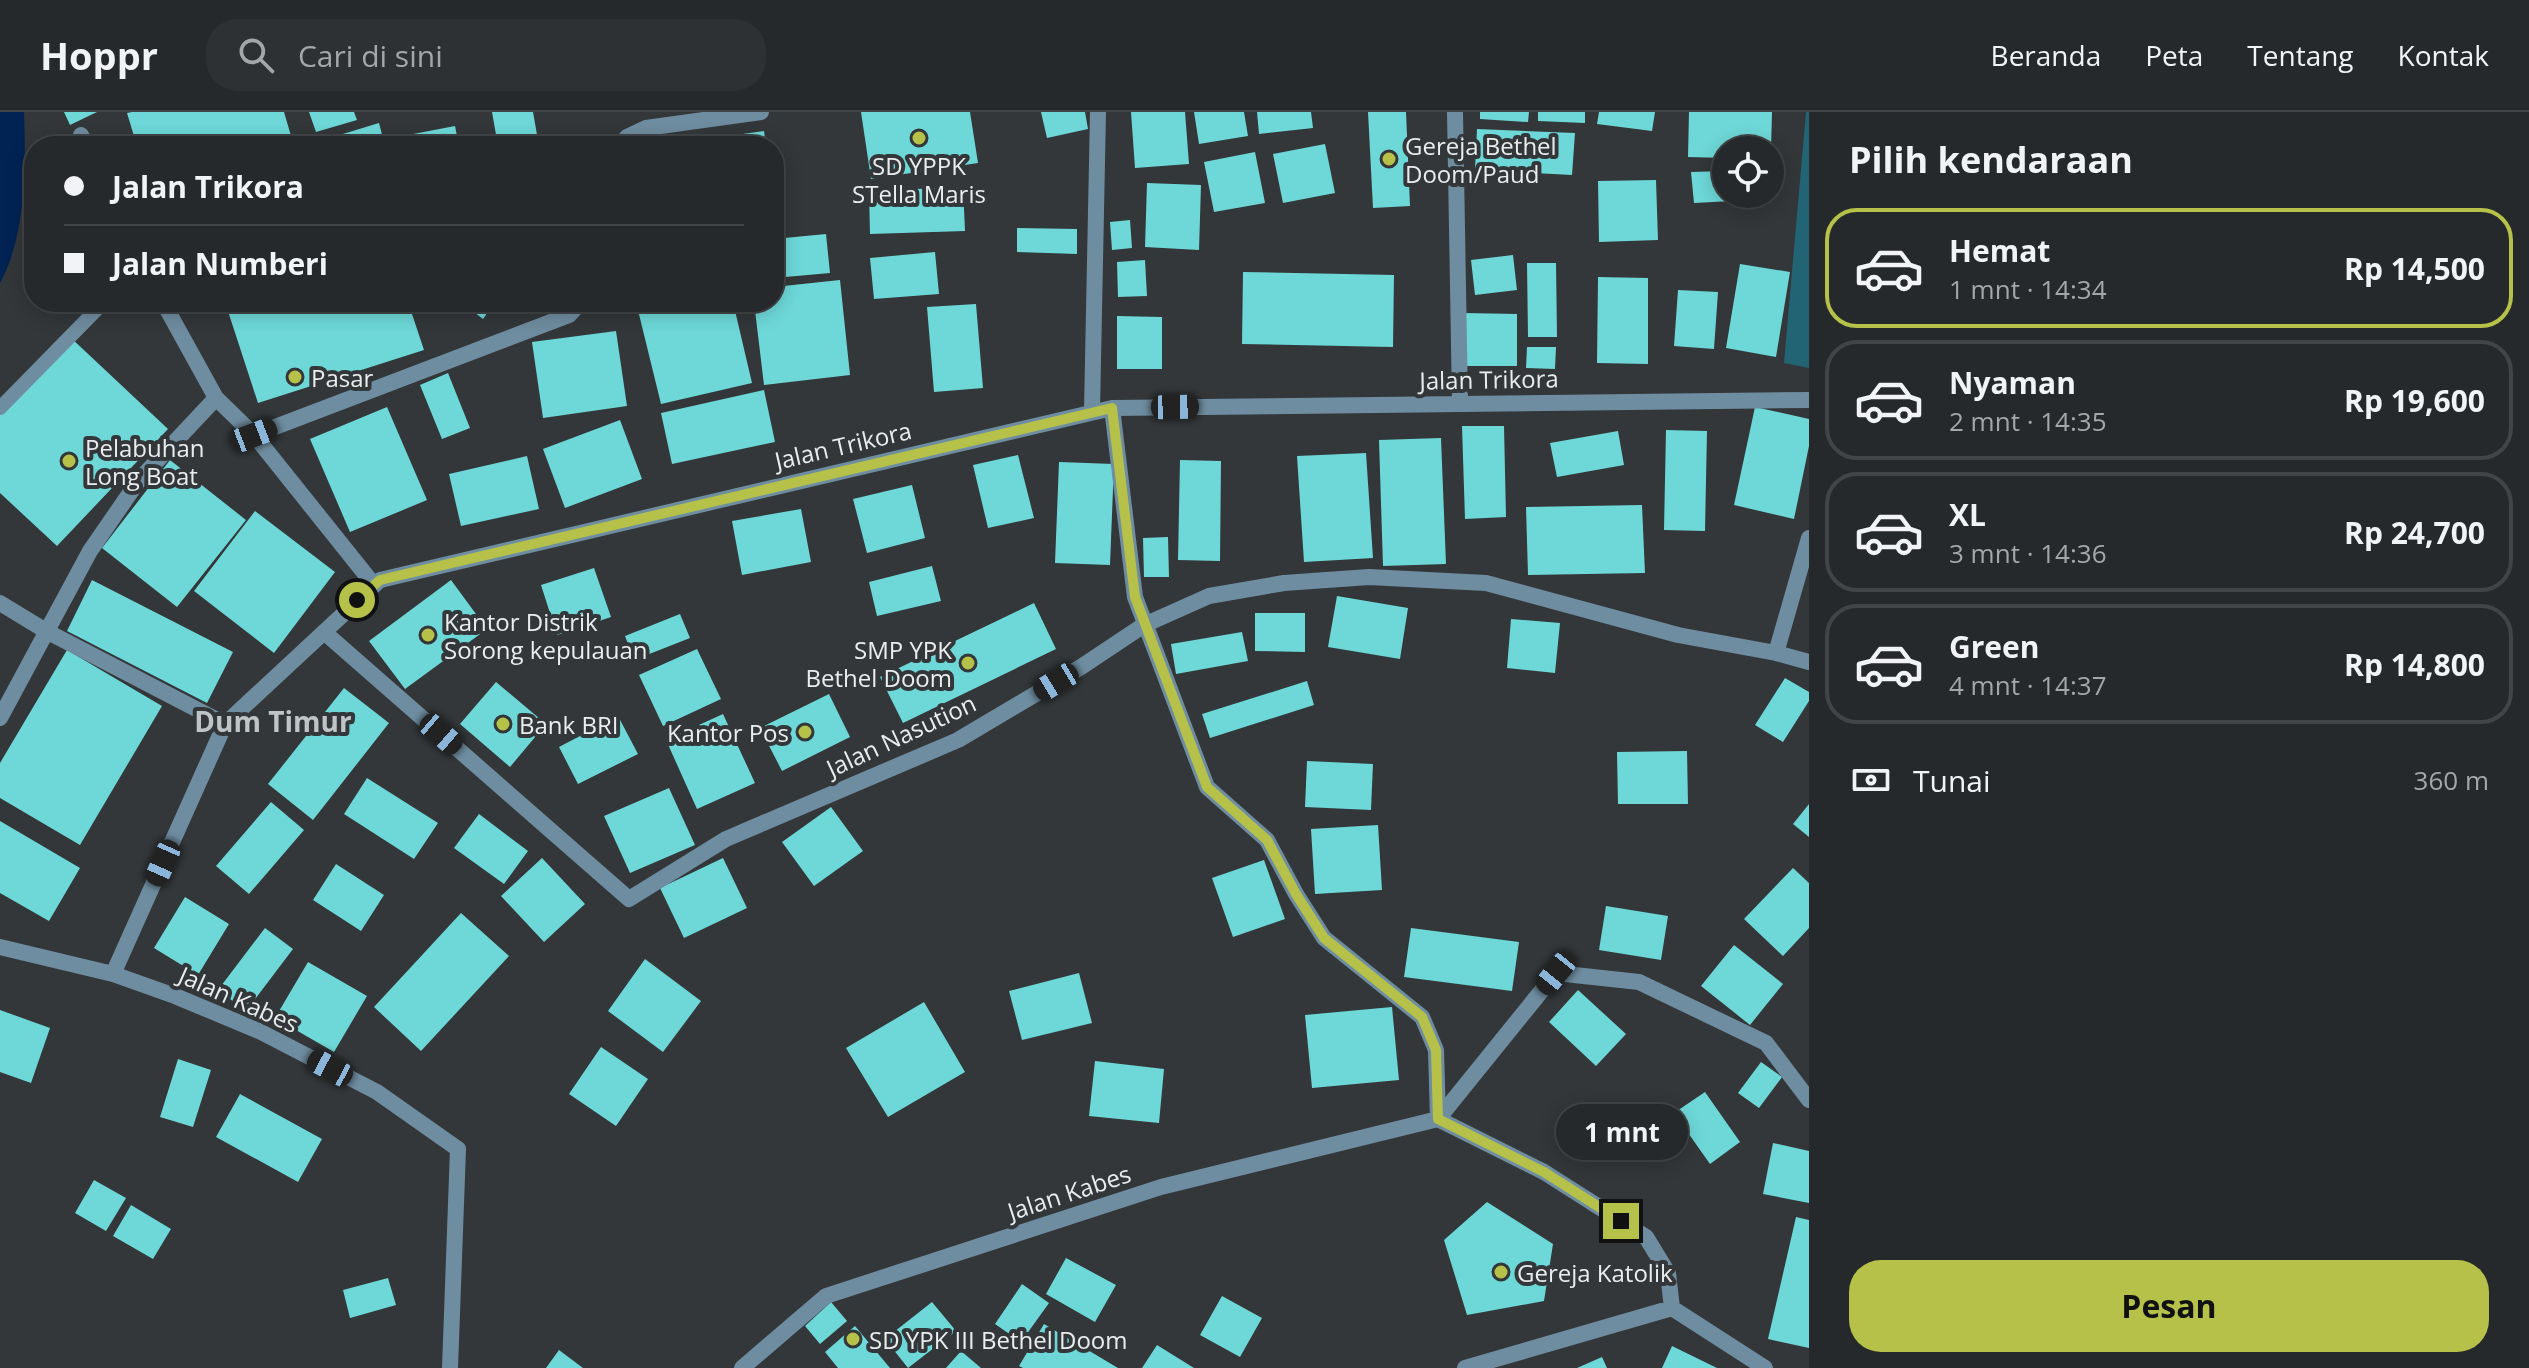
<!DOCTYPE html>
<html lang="id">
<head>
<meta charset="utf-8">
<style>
  :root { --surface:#26292b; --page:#2e3133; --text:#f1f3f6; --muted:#a4a6a9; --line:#424547; --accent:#b6c149 }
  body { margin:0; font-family:"Open Sans",sans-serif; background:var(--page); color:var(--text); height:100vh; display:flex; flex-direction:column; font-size:30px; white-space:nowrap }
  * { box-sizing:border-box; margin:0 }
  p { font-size:26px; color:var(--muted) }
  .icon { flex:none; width:44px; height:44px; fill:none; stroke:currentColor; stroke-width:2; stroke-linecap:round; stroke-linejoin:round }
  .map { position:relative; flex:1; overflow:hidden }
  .side { display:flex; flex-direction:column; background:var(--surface); width:720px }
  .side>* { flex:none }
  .guide { position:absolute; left:24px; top:24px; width:760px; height:176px; border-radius:32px; box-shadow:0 4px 20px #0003,0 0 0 2px var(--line); display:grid; align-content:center; height:176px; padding:0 40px; background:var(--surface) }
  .fabs { position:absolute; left:1712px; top:24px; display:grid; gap:16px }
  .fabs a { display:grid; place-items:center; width:72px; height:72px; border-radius:50%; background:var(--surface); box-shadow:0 4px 20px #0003,0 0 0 2px var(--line); font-size:40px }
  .end { position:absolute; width:36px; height:36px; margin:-18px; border:10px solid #b6c149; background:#111; box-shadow:0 0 0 4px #111 }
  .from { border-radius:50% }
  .bubble { position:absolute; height:56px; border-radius:28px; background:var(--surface); box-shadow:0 4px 20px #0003,0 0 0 2px var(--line); font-size:26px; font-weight:700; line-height:56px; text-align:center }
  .car { position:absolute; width:24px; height:48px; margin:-24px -12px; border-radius:10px; box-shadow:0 0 6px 2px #0007; background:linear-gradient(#222 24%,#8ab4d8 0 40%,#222 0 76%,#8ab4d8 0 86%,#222 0) }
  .guide b { display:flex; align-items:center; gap:28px; height:76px; font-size:30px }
  .guide b+b { border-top:2px solid var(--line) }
  .guide i { width:20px; height:20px; background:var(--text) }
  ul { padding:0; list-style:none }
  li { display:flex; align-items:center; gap:24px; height:120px; margin:0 16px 12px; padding:0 24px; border:4px solid var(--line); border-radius:32px }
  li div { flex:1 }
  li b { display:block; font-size:30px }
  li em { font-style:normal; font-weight:700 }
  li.selected { border-color:var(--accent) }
  li>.icon { width:72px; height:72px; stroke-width:1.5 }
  h2 { padding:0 40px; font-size:36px; line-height:96px }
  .pay { display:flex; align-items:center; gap:20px; height:88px; padding:0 40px; font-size:30px }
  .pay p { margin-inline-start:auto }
  .action { display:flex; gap:16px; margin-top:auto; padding:16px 40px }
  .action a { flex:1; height:92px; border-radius:32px; background:var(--accent); color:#111; font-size:32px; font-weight:700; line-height:92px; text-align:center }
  header { display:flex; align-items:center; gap:48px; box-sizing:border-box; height:112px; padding:0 40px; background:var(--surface); border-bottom:2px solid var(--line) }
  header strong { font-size:38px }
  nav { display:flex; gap:44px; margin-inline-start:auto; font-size:28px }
  .search { width:560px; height:72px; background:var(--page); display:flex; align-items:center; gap:20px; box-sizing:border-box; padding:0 28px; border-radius:32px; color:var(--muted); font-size:30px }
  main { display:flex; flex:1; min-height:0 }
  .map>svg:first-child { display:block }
  .green { fill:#226474 }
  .water { fill:#002354 }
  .building { fill:#6ed8d8 }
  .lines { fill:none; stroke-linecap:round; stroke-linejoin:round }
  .service { stroke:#6f8da0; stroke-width:14 }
  .minor { stroke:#6f8da0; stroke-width:16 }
  .route { stroke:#b6c149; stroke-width:10 }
  .poi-dot { fill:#b6c149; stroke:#333739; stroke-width:3 }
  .labels { text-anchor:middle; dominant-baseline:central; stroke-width:8; stroke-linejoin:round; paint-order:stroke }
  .poi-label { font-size:24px; fill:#eaedee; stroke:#333739; text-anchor:start }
  .street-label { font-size:24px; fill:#eaedee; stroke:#333739 }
  .quarter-label { font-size:28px; font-weight:bold; fill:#bfc5c6; stroke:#333739 }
</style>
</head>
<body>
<header>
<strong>Hoppr</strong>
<div class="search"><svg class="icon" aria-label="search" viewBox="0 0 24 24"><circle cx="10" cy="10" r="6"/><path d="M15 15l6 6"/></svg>Cari di sini</div>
<nav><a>Beranda</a><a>Peta</a><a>Tentang</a><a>Kontak</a></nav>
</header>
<main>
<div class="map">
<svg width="1809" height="1256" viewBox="0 0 1809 1256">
  <rect width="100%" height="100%" fill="#333739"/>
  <path class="green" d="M1806,0h3v256l-25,-5z"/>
  <path class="water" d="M0,0h24c2,53 2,124 -24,171z"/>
  <path class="building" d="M64,0h33l-27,13z
    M132,0h152l10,34h-157l-10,-33z
    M309,0h45l3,8 -41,12z
    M492,0h41l6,34h-41z
    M861,0h109l8,51 -107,16z
    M1041,0h44l3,17 -41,9z
    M1131,0h54l4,52 -54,4z
    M1194,0h50l4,24 -49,8z
    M1257,0h54l2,16 -54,6z
    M1368,0h38l4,94 -37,2z
    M1480,0h49l-1,10 -48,-3z
    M1538,0h47v11l-47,-2z
    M1599,0h56l-3,19 -55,-7z
    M1689,0h83l-1,38h-45v8l-38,-1z
    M379,11l6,23h-50l-2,-9z
    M455,14l4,20h-49l-2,-11z
    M1477,17l98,4 -3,42 -97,-5z
    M764,19l2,15h-35l-2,-10z
    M1325,32l10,49 -52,10 -10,-49z
    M1255,40l10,51 -51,9 -10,-50z
    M1726,59v23h44v5l-76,4 -3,-31z
    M1656,68l2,60 -59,2 -1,-61z
    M1147,71l54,2 -2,65 -54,-3z
    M963,75l2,44 -95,3 -1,-43z
    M1130,108l2,28 -20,2 -2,-28z
    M1017,116l60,1v25l-60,-2z
    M826,122l4,39 -56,5v-39z
    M935,140l4,42 -65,5 -4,-41z
    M1513,143l4,35 -42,5 -4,-35z
    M1145,148l2,36 -29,1 -1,-35z
    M1527,151h29l1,74h-29z
    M1740,152l50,8 -14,85 -50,-9z
    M1243,160l151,3 -1,72 -151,-3z
    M1598,165l50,1v86l-51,-1z
    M840,168l10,95 -86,10 -10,-83h20v-15z
    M1678,178l40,2 -4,57 -40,-3z
    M225,190h183l16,48 -166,53z
    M461,190h34l-12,17z
    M636,190h97l19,81 -91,21z
    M976,192l7,84 -49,4 -7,-85z
    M1464,201l53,1v52h-53z
    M1117,204l45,1v52h-45z
    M616,219l11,75 -84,12 -11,-76z
    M70,225l98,92 -111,117 -57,-53v-82z
    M1527,235h29l-1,22 -29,-1z
    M448,261l22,55 -28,11 -22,-54z
    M764,278l11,52 -103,22 -11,-51z
    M387,295l40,93 -77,32 -40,-93z
    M1755,295l54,12v27l-15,73 -60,-14z
    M620,308l22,59 -77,29 -22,-59z
    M1462,314h42l2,91 -41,2z
    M1666,318l41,1 -2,100 -41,-1z
    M1618,319l6,34 -67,12 -7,-34z
    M1441,326l5,126 -63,2 -4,-126z
    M1366,341l7,105 -69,4 -7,-106z
    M1018,343l16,63 -46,10 -15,-63z
    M527,344l12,53 -78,17 -12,-52z
    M170,348l76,60 -69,87 -75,-59z
    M1180,348l41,1 -1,100 -42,-1z
    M1059,350l55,2 -4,101 -55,-2z
    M912,373l13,53 -58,15 -14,-54z
    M1642,393l3,68 -117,2 -2,-68z
    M801,397l10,53 -69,13 -10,-54z
    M255,399l80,61 -61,81 -80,-62z
    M1168,425l1,40h-25l-1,-39z
    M932,454l9,35 -64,15 -8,-34z
    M594,456l17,49 -54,18 -16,-50z
    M92,468l141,72 -26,51 -140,-72z
    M451,468l36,49 -82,60 -36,-48z
    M1337,484l71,12 -8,51 -72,-12z
    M1034,491l22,46 -153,74 -23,-46z
    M1255,501h50v39l-50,-1z
    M680,502l10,24 -56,22 -9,-24z
    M1511,507l49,4 -5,50 -48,-5z
    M1242,520l6,29 -72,13 -5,-30z
    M697,537l24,50 -58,27 -24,-51z
    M67,538l95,56 -82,139 -80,-47v-35z
    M1785,566l24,14v9l-26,41 -28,-17z
    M1307,569l7,24 -104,33 -8,-24z
    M496,570l50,42 -36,43 -50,-43z
    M344,576l45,35 -76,97 -45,-36z
    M829,582l21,43 -68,34 -22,-43z
    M723,602l32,69 -58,26 -31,-69z
    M618,604l20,38 -60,30 -19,-37z
    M1687,639l1,53h-70l-1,-52z
    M1307,649l66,3 -2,46 -66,-3z
    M367,666l71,45 -24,36 -70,-45z
    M669,676l26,57 -65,28 -26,-57z
    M271,690l33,28 -55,64 -33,-28z
    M1809,692v33l-16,-13z
    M831,695l32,44 -49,35 -32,-44z
    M479,702l49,37 -24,33 -50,-36z
    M0,709l80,47 -31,53 -49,-28z
    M1378,713l4,65 -67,4 -4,-65z
    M542,746l43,46 -41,38 -43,-46z
    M723,746l24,50 -63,30 -24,-50z
    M1264,748l21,59 -52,18 -21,-59z
    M336,752l48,31 -23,36 -48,-31z
    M1793,756l16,15v45l-26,28 -39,-37z
    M185,785l44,27 -31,51 -44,-27z
    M1606,794l62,10 -7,44 -62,-10z
    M461,801l48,43 -88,95 -47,-44z
    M265,816l28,21 -47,62 -28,-21z
    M1411,816l108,14 -7,49 -108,-14z
    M1734,833l49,39 -33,41 -49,-39z
    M645,847l56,42 -38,51 -55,-41z
    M308,850l59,34 -33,56 -59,-34z
    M1079,861l13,50 -70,17 -13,-49z
    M1578,878l48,44 -30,32 -47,-44z
    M924,890l41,70 -77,45 -42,-69z
    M1392,895l7,73 -87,8 -7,-73z
    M0,898l50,18 -19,55 -31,-11z
    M601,935l47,32 -32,47 -47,-32z
    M178,947l33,11 -18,57 -33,-10z
    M1095,949l69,8 -5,54 -70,-7z
    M1761,950l21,15 -23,31 -21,-15z
    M1705,980l35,50 -30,22 -36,-51z
    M240,982l82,45 -24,43 -82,-45z
    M1773,1031l36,8v52l-46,-9z
    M94,1068l32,18 -20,33 -31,-18z
    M1487,1090l66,42 -9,57 -77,14 -23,-75z
    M131,1093l40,24 -18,30 -40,-23z
    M1796,1105l13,3v128l-41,-9z
    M1066,1146l50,27 -21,37 -49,-28z
    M388,1166l8,27 -46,13 -7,-28z
    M1022,1172l27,19 -28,39 -26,-18z
    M1222,1184l40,22 -22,39 -40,-22z
    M831,1190l16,19 -27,23 -15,-18z
    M932,1190l24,29 -48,37 -23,-29z
    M1044,1212l74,44h-95l-4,-2z
    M855,1214l35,42h-52l-13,-16z
    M1157,1233l37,23h-52z
    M1672,1234l45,22h-55z
    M559,1238l24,18h-37z
    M961,1239l20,17h-35z
    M1602,1245l5,11h-30z"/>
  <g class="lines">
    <path class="service" d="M0,296l104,-106"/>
    <path class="minor" d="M1455,0l5,291
      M81,23l5,11
      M621,34l6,-9 19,-9 115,-16
      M163,190l53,96 38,37 120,150
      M1112,296l23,189 72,190 60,53 29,54 28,44 98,79 14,33 2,69
      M1092,299l6,-299
      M254,323l315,-120 12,-13
      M0,491l46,28 179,93
      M324,520l305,267 97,-60 232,-99 123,-73 63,-42 65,-29 75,-13 85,-6 117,6 192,52 98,18 33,9
      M1776,541l33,-115
      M0,606l90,-167 49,-71 77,-82
      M0,835l113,27 62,22 84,35 118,61 81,57 -8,219
      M113,862l112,-250 155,-144 732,-172 697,-8
      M1438,1007l118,-146 83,9 127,61 43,57
      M1438,1007l106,53 102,65 22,36 4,35
      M742,1256l84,-72 335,-109 277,-68
      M1465,1256l207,-60 93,60"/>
  </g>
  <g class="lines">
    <path class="route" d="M357,488l23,-20 732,-172 23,189 72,190 60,53 29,54 28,44 98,79 14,33 2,69 106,53 77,49"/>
  </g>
  <g class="poi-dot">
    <circle cx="919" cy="26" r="8"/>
    <circle cx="1389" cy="47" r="8"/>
    <circle cx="295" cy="265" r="8"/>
    <circle cx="69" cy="349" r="8"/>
    <circle cx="428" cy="523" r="8"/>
    <circle cx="968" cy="551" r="8"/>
    <circle cx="503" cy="612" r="8"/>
    <circle cx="805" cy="620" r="8"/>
    <circle cx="1501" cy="1160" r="8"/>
    <circle cx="853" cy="1227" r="8"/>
  </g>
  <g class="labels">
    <g class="poi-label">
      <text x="1405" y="33">Gereja Bethel<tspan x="1405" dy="28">Doom/Paud</tspan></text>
      <text x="919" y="53" text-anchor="middle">SD YPPK<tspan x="919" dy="28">STella Maris</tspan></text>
      <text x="311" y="265">Pasar</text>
      <text x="85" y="335">Pelabuhan<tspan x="85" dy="28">Long Boat</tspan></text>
      <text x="444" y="509">Kantor Distrik<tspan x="444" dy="28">Sorong kepulauan</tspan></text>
      <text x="952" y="537" text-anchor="end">SMP YPK<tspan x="952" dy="28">Bethel Doom</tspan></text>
      <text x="519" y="612">Bank BRI</text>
      <text x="789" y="620" text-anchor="end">Kantor Pos</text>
      <text x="1517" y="1160">Gereja Katolik</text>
      <text x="869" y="1227">SD YPK III Bethel Doom</text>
    </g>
    <g class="street-label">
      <text transform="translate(1489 267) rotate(-1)">Jalan Trikora</text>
      <text transform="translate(843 333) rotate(-13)">Jalan Trikora</text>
      <text transform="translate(901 623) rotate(-25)">Jalan Nasution</text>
      <text transform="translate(239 887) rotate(24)">Jalan Kabes</text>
      <text transform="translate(1069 1080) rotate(-18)">Jalan Kabes</text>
    </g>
    <g class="quarter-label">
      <text x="273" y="609">Dum Timur</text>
    </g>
  </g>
</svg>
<div class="fabs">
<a><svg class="icon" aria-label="locate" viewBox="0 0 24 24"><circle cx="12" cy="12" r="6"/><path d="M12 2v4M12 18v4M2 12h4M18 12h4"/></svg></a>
</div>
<i class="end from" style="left:357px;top:488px"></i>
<i class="end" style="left:1621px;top:1109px"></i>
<div class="bubble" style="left:1556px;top:992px;width:132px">1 mnt</div>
<i class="car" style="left:1175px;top:295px;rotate:89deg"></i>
<i class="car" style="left:254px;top:323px;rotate:69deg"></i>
<i class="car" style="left:1056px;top:570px;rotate:239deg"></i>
<i class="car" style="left:441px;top:622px;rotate:131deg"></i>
<i class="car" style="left:163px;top:751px;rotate:204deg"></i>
<i class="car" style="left:1556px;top:861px;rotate:219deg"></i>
<i class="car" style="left:330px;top:956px;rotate:298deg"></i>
<div class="guide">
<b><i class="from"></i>Jalan Trikora</b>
<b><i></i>Jalan Numberi</b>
</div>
</div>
<section class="side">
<h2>Pilih kendaraan</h2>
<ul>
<li class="selected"><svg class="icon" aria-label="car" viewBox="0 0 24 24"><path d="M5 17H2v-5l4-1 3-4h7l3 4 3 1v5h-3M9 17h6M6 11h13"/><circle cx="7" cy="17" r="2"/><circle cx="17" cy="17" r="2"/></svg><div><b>Hemat</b><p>1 mnt · 14:34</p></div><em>Rp 14,500</em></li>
<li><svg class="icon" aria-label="car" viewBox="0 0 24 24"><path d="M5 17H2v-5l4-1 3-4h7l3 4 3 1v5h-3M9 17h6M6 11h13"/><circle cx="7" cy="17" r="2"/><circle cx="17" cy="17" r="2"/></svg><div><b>Nyaman</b><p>2 mnt · 14:35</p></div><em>Rp 19,600</em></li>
<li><svg class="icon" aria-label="car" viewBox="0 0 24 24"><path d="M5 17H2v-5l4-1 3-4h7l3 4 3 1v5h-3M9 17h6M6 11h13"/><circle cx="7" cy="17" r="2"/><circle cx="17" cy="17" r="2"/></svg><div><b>XL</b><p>3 mnt · 14:36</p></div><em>Rp 24,700</em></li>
<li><svg class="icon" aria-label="car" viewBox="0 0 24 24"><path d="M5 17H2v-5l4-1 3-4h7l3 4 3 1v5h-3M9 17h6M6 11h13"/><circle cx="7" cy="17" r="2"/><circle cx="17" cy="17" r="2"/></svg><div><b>Green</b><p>4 mnt · 14:37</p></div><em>Rp 14,800</em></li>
</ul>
<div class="pay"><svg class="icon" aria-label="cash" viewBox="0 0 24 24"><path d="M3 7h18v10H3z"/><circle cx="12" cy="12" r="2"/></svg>Tunai<p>360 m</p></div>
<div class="action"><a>Pesan</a></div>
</section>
</main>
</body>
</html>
